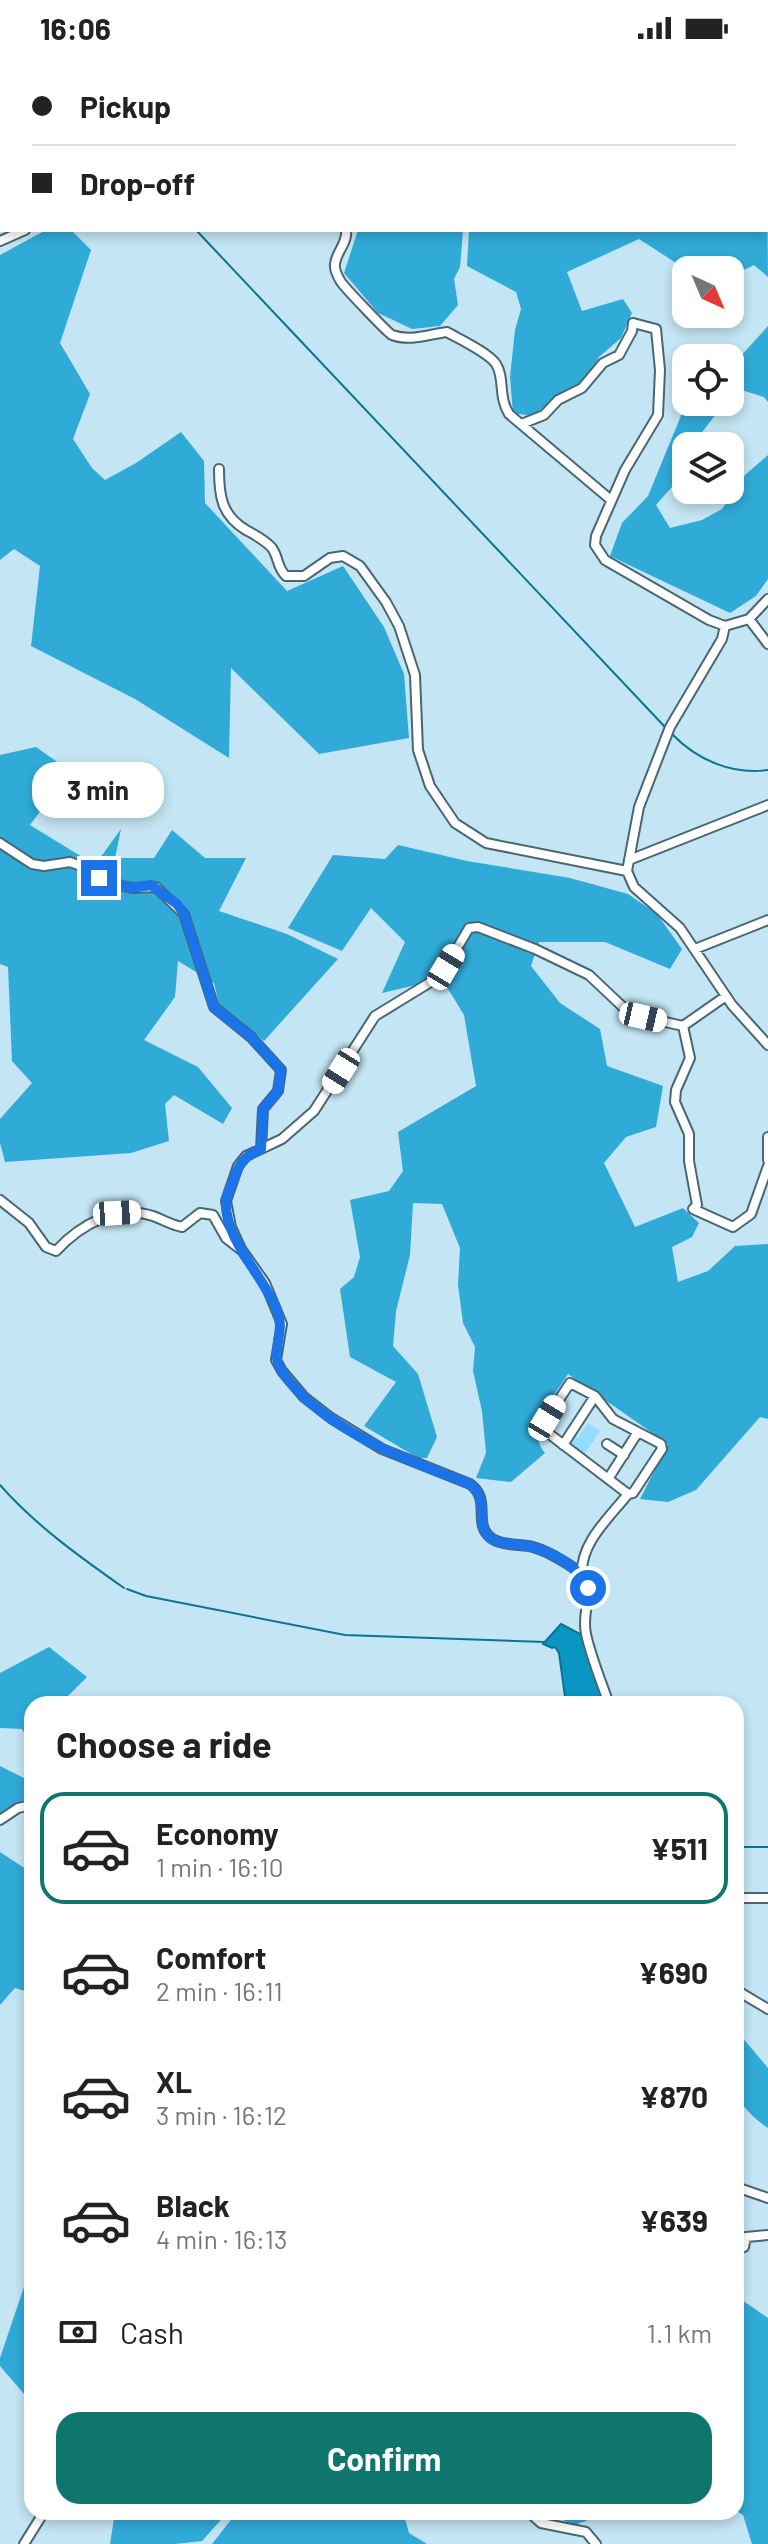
<!DOCTYPE html>
<html lang="en">
<head>
<meta charset="utf-8">
<style>
  :root { --surface:#fff; --page:#f6f6f6; --text:#222; --muted:#767676; --line:#e0e0e0; --accent:#0f766e }
  body { margin:0; font-family:Barlow,sans-serif; background:var(--page); color:var(--text); height:100vh; display:flex; flex-direction:column; font-size:30px; white-space:nowrap }
  * { box-sizing:border-box; margin:0 }
  p { font-size:26px; color:var(--muted) }
  .icon { flex:none; width:44px; height:44px; fill:none; stroke:currentColor; stroke-width:2; stroke-linecap:round; stroke-linejoin:round }
  .map { position:relative; flex:1; overflow:hidden }
  .side { position:absolute; left:24px; top:1640px; width:720px; height:824px; display:flex; flex-direction:column; background:var(--surface); border-radius:24px; box-shadow:0 4px 12px #0003 }
  .side>* { flex:none }
  .banner { position:absolute; left:0px; top:0px; width:768px; height:176px; box-shadow:0 4px 12px #0003; display:grid; align-content:center; height:176px; padding:0 32px; background:var(--surface) }
  .needle { width:52px; rotate:136deg }
  .controls { position:absolute; left:672px; top:200px; display:grid; gap:16px }
  .controls a { display:grid; place-items:center; width:72px; height:72px; border-radius:16px; background:var(--surface); box-shadow:0 4px 12px #0003; font-size:40px }
  .end { position:absolute; width:36px; height:36px; margin:-18px; border:10px solid #1a73e8; background:#fff; box-shadow:0 0 0 4px #fff }
  .from { border-radius:50% }
  .bubble { position:absolute; height:56px; border-radius:24px; background:var(--surface); box-shadow:0 4px 12px #0003; font-size:26px; font-weight:700; line-height:56px; text-align:center }
  .car { position:absolute; width:24px; height:48px; margin:-24px -12px; border-radius:10px; box-shadow:0 0 6px 2px #0007; background:linear-gradient(#fff 24%,#345 0 40%,#fff 0 76%,#345 0 86%,#fff 0) }
  .banner b { display:flex; align-items:center; gap:28px; height:76px; font-size:30px }
  .banner b+b { border-top:2px solid var(--line) }
  .banner i { width:20px; height:20px; background:var(--text) }
  ul { padding:0; list-style:none }
  li { display:flex; align-items:center; gap:24px; height:112px; margin:0 16px 12px; padding:0 16px; border:4px solid transparent; border-radius:24px }
  li div { flex:1 }
  li b { display:block; font-size:30px }
  li em { font-style:normal; font-weight:700 }
  li.on { border-color:var(--accent) }
  li>.icon { width:72px; height:72px; stroke-width:1.5 }
  h2 { padding:0 32px; font-size:36px; line-height:96px }
  .pay { display:flex; align-items:center; gap:20px; height:88px; padding:0 32px; font-size:30px }
  .pay p { margin-inline-start:auto }
  .action { display:flex; gap:16px; margin-top:auto; padding:16px 32px }
  .action a { flex:1; height:92px; border-radius:24px; background:var(--accent); color:#fff; font-size:32px; font-weight:700; line-height:92px; text-align:center }
  .status { display:flex; justify-content:space-between; align-items:center; height:56px; padding:0 40px; background:var(--surface); direction:ltr }
  .status svg { height:22px; fill:currentColor }
  .map>svg:first-child { display:block }
  .green { fill:#94dcfb }
  .forest { fill:#30aad7 }
  .water { fill:#0897c3; stroke:#0c7394; stroke-width:2 }
  .lines { fill:none; stroke-linecap:round; stroke-linejoin:round }
  .stream { stroke:#0c7394; stroke-width:2 }
  .minor-casing { stroke:#496673; stroke-width:12 }
  .minor { stroke:#fff; stroke-width:8 }
  .route { stroke:#1a73e8; stroke-width:10 }
</style>
</head>
<body>
<div class="status"><b>16:06</b><svg viewBox="0 0 49 12"><path d="M0 12V9h3v3zM5 12V6h3v6zM10 12V3h3v9zM15 12V0h3v12zM26 1h20v11H26zM47 4h2v5h-2z"/></svg></div>
<div class="map">
<svg width="768" height="2488" viewBox="0 0 768 2488">
  <rect width="100%" height="100%" fill="#c4e5f4"/>
  <path class="green" d="M588,1367l12,8 -17,25 -16,-11 6,-10 5,3z"/>
  <path class="forest" d="M174,0h156v2h-154z
    M766,15l2,206 -14,-12 -24,12v-7h-43l-48,-31 -72,33 15,39 41,-12 9,14 -11,25 -22,19 -9,18 -16,15 -18,8 -24,18 -19,-3 -3,-36 5,-47 6,-21 -5,-17 -49,-26 2,-36h297z
    M46,174h25l20,20 -31,93 30,51 -17,45 19,29 13,12 31,-17 45,-31 23,29 1,42 82,88 56,-25 41,61 20,47 5,64 -90,16 -88,-86 -2,90 -94,-59 -104,-53 9,-80 -26,-17 -14,11v-305z
    M358,174h105l-3,37 -6,12 4,26 -18,21 -28,3 -34,-16 -34,-40z
    M768,270v76l-4,-5 -29,-9 -5,7v-27z
    M690,346h35l-22,29 -6,15h-11v25l-30,34 14,23 32,-8 20,-11 23,-34 23,-20v124l-12,17 -26,17 -120,-57 12,-33 26,-27 37,-90z
    M36,691l34,24 -40,54 65,40 26,-36 -6,29h39l18,-28 33,28h41l-27,53 68,23 51,25 -74,82 -45,-37 -5,-21 -36,-22 -3,36 -31,43 54,27 34,41 -9,16 -49,-29 -9,9 4,37 -38,12 -126,9 -5,-19v-24l32,-36 -20,-22 -4,-94 -8,-3v-209z
    M398,789l69,16 103,17 58,16 29,20 25,35 -12,20 -65,-27h-66l-8,24 29,37 40,26 7,37 56,20 -7,41 -30,10 -22,26 31,64 48,-19 16,15 -7,14 -20,10 6,35 30,-11 27,-25 33,-2v175l-8,-2 -64,73 -28,12 -28,-3 28,-55 -100,-70c-15,25 -44,53 -23,79l-34,29 -35,-4 10,-25 -4,-42 -9,-40 2,-24 -12,-24 -5,-38 2,-37 -18,-44 -29,-1 -3,52 -14,56 -3,35 25,28 19,63 -10,21h-9l-54,-32 32,-44 -46,-25 -10,-68 14,-12 6,-20 -10,-57 39,-9 14,-20 -5,-39 78,-46 -12,-71 -22,-36 -60,14 23,-51 -34,-34 -29,43 -54,-23 45,-73 52,4z
    M49,1591l38,30 -27,27h-28v43l-10,-18 -22,-1v-55z
    M0,1710l32,16v19l-4,-3 -28,19z
    M0,1796l32,21v120l-17,-5 -15,17z
    M736,1979l5,1 27,32v60c-43,-30 -32,-46 -32,-93z
    M32,2207v133l-8,-2 -24,-28v-8z
    M736,2240l32,22v226h-16l-9,-29 -7,-4z
    M115,2456h113l-26,29 -27,3h-65z
    M237,2456h166l6,21 18,11h-215z
    M545,2456h51l-10,9 -12,4z"/>
  <path class="water" d="M561,1568l21,11 22,69h-38l-7,-51 -4,-6 -3,1 -9,-4z"/>
  <g class="lines">
    <path class="stream" d="M0,16l2,2
      M196,174l469,497
      M672,678c25,26 60,41 96,36
      M0,1429c35,40 80,72 124,103
      M127,1533l19,7 199,39 199,7
      M736,1791h32"/>
    <defs>
      <path id="minor" d="M588,2l5,-2
        M675,2l1,-2
        M0,62l2,23
        M346,174c2,13 -10,22 -11,34 -1,6 3,13 6,18 4,6 47,51 51,53 19,7 37,-1 55,-3 12,7 42,21 49,32 9,14 2,33 13,50l102,86
        M0,185l25,-11
        M524,367l20,-8 14,-15 24,-12 21,-25 16,-8 13,-24 1,-8 23,6 4,41 -2,45 -33,55 -29,66 -1,9 10,15 104,60 16,6
        M219,413c0,26 2,46 27,61 9,5 19,10 26,18 7,10 5,20 14,28h18l26,-18 13,-2 17,10 26,36 13,24 16,49 3,75 12,36 25,37 31,20 141,28
        M768,543l-19,20 -24,7 -3,13 -52,88 -31,80 -12,64 7,16 46,41 52,77 36,40
        M749,563l19,25
        M0,787l32,21 12,2 26,-4 16,6 20,14 26,6 24,-1 28,27 30,93 37,30 30,33 -3,21 -15,18 -2,40
        M629,804l139,-55
        M695,893l73,-29
        M683,970l7,32 -14,32 -1,12 14,32v27l8,44 -4,4 40,18 18,-13 17,-48
        M768,1081v23
        M0,1144l29,23 17,24 10,4c24,-26 60,-47 97,-35 11,4 18,9 29,11l18,-14 13,2 13,23 14,11
        M607,1388l17,11
        M563,1389l32,-49
        M608,1423l30,-47
        M582,1519c-2,-32 27,-57 46,-81l-80,-61 -1,-15 23,-35 25,13 18,23 48,25 1,5 -29,44 -5,1
        M609,1648c-8,-23 -18,-47 -23,-70 -7,-34 22,-48 -25,-74 -8,-5 -18,-10 -28,-13 -12,-3 -31,-1 -42,-9 -19,-15 1,-38 -21,-54l-88,-35 -51,-31 -27,-21 -22,-26 -6,-11 6,-36 -17,-41 -24,-34 -10,-22 -5,-26 12,-35 8,-10 36,-17 32,-28 61,-95 54,-33 17,-16 23,-39 9,-1 57,22 54,26 36,34 18,8 40,9 43,-30
        M0,1764l18,-12 14,-3
        M736,1842h32
        M736,1934l32,19
        M736,2131l32,11
        M736,2195l8,-4 2,-10 22,-2
        M529,2456l12,11 45,9 10,12
        M24,2488l20,-32"/>
    </defs>
    <use href="#minor" class="minor-casing"/>
    <use href="#minor" class="minor"/>
  </g>
  <g class="lines">
    <path class="route" d="M99,822l33,10 19,-3 26,19 7,10 30,93 37,30 30,33 -3,21 -15,18 -2,40c-16,7 -21,13 -27,29 -2,7 -7,16 -8,23 -2,38 38,76 51,109 7,18 -1,30 0,48 0,12 18,30 27,39 46,43 109,65 166,87 22,16 2,42 22,55 8,5 21,5 31,6 26,5 54,19 65,43"/>
  </g>
</svg>
<div class="controls">
<a><svg class="needle" viewBox="-14 -14 28 28"><path d="M0-13l5 13h-10z" fill="#e53935"/><path d="M0 13l5-13h-10z" fill="#767676"/></svg></a>
<a><svg class="icon" aria-label="locate" viewBox="0 0 24 24"><circle cx="12" cy="12" r="6"/><path d="M12 2v4M12 18v4M2 12h4M18 12h4"/></svg></a>
<a><svg class="icon" aria-label="layers" viewBox="0 0 24 24"><path d="M12 4l9 5-9 5-9-5zM3 14l9 5 9-5"/></svg></a>
</div>
<i class="end from" style="left:588px;top:1532px"></i>
<i class="end" style="left:99px;top:822px"></i>
<div class="bubble" style="left:32px;top:706px;width:132px">3 min</div>
<i class="car" style="left:446px;top:911px;rotate:31deg"></i>
<i class="car" style="left:643px;top:961px;rotate:103deg"></i>
<i class="car" style="left:341px;top:1015px;rotate:212deg"></i>
<i class="car" style="left:117px;top:1157px;rotate:87deg"></i>
<i class="car" style="left:547px;top:1362px;rotate:31deg"></i>
<div class="banner">
<b><i class="from"></i>Pickup</b>
<b><i></i>Drop-off</b>
</div>
<section class="side">
<h2>Choose a ride</h2>
<ul>
<li class="on"><svg class="icon" aria-label="car" viewBox="0 0 24 24"><path d="M5 17H2v-5l4-1 3-4h7l3 4 3 1v5h-3M9 17h6M6 11h13"/><circle cx="7" cy="17" r="2"/><circle cx="17" cy="17" r="2"/></svg><div><b>Economy</b><p>1 min · 16:10</p></div><em>¥511</em></li>
<li><svg class="icon" aria-label="car" viewBox="0 0 24 24"><path d="M5 17H2v-5l4-1 3-4h7l3 4 3 1v5h-3M9 17h6M6 11h13"/><circle cx="7" cy="17" r="2"/><circle cx="17" cy="17" r="2"/></svg><div><b>Comfort</b><p>2 min · 16:11</p></div><em>¥690</em></li>
<li><svg class="icon" aria-label="car" viewBox="0 0 24 24"><path d="M5 17H2v-5l4-1 3-4h7l3 4 3 1v5h-3M9 17h6M6 11h13"/><circle cx="7" cy="17" r="2"/><circle cx="17" cy="17" r="2"/></svg><div><b>XL</b><p>3 min · 16:12</p></div><em>¥870</em></li>
<li><svg class="icon" aria-label="car" viewBox="0 0 24 24"><path d="M5 17H2v-5l4-1 3-4h7l3 4 3 1v5h-3M9 17h6M6 11h13"/><circle cx="7" cy="17" r="2"/><circle cx="17" cy="17" r="2"/></svg><div><b>Black</b><p>4 min · 16:13</p></div><em>¥639</em></li>
</ul>
<div class="pay"><svg class="icon" aria-label="cash" viewBox="0 0 24 24"><path d="M3 7h18v10H3z"/><circle cx="12" cy="12" r="2"/></svg>Cash<p>1.1 km</p></div>
<div class="action"><a>Confirm</a></div>
</section>
</div>
</body>
</html>
